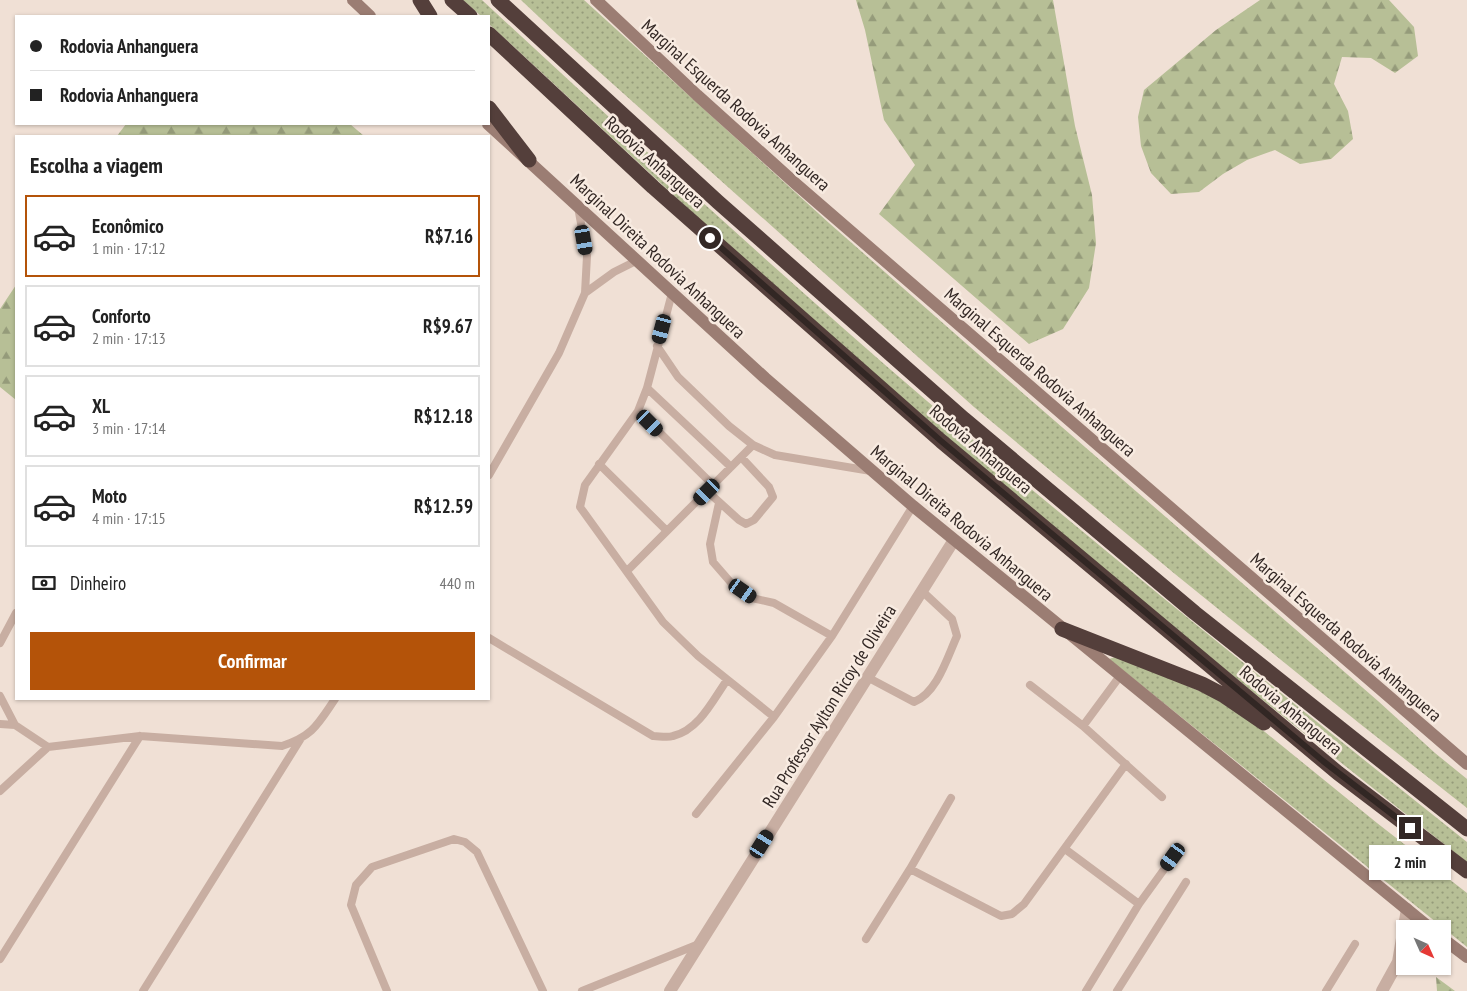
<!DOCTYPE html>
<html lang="pt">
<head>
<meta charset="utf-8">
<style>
  :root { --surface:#fff; --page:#f2f2f2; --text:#222; --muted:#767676; --line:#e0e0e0; --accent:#b45309 }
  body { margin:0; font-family:"PT Sans Narrow",sans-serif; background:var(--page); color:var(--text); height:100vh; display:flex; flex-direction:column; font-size:19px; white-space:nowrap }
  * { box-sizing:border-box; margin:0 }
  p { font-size:16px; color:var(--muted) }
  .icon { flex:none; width:28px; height:28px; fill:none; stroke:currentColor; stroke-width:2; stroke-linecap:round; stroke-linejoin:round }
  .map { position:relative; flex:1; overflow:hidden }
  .panel { position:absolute; left:15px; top:135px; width:475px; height:565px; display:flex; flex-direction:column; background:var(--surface); border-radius:0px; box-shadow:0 1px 4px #0004 }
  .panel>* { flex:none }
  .top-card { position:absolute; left:15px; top:15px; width:475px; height:110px; border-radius:0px; box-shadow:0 1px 4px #0004; display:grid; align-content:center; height:110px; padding:0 15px; background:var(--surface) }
  .needle { width:32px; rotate:135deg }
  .buttons { position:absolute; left:1396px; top:920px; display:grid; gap:10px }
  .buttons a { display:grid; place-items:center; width:55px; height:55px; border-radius:0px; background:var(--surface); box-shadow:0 1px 4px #0004; font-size:25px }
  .end { position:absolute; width:22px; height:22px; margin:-11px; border:6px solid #322724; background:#fff; box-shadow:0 0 0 2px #fff }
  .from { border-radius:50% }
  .bubble { position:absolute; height:35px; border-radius:0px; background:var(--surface); box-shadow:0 1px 4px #0004; font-size:16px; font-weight:600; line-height:35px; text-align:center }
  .car { position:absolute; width:15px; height:30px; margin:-15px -8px; border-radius:6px; box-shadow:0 0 4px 1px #0007; background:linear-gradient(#222 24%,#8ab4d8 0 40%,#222 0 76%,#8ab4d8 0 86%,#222 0) }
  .top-card b { display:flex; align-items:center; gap:18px; height:48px; font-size:19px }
  .top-card b+b { border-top:1px solid var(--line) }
  .top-card i { width:12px; height:12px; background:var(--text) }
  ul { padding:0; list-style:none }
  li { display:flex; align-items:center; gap:15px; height:82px; margin:0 10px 8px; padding:0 5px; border:2px solid var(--line); border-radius:0px }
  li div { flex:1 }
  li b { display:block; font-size:19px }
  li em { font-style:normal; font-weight:600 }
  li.active { border-color:var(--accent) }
  li>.icon { width:45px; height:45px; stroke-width:1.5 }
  h2 { padding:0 15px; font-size:22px; line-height:60px }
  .pay { display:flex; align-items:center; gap:12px; height:55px; padding:0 15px; font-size:19px }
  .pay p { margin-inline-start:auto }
  .cta { display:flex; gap:10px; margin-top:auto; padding:10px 15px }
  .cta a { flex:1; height:58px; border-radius:0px; background:var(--accent); color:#fff; font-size:20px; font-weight:600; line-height:58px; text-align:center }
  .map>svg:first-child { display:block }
  .green { fill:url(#green-dots) }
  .forest { fill:url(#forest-firs) }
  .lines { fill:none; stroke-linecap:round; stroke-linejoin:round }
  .lane { stroke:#c8aea2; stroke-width:8 }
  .street { stroke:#c8aea2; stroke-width:12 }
  .secondary { stroke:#9b7d73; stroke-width:12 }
  .highway { stroke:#543f3b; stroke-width:15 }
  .route { stroke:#322724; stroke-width:6 }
  .labels { text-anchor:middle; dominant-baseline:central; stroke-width:5; stroke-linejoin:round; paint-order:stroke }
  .street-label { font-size:18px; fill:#322724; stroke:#f8ebe1 }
</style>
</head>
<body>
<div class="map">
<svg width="1467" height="991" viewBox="0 0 1467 991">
  <defs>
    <pattern id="green-dots" width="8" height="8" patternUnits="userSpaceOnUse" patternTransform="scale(1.25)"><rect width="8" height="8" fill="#b7bf96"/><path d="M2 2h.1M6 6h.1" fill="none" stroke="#959b7a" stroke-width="1.8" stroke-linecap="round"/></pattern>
    <pattern id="forest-firs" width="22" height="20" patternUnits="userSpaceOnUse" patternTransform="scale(1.25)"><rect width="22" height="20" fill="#b7bf96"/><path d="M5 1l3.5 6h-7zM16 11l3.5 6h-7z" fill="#959b7a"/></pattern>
  </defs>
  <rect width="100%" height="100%" fill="#f0e0d5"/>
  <path class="green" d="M463,0h19c147,136 294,271 445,401 177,151 358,296 540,441v20c-260,-203 -515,-414 -760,-636 -73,-67 -145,-135 -218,-202v-8h-8z
    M521,0h63l245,223 173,152 376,326 57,52 32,26v29l-108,-85 -184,-149 -201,-167 -417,-373z
    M1115,657l24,8 72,31 43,27 123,100 90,70v54l-358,-288z"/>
  <path class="forest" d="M856,0h197l22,126 17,69 4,48 -7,45 -26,41 -34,15 -150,-130 36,-49 -31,-45 -19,-90z
    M1260,0h129l25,27 4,29 -23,17 -24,-15 -29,-1 -8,27 14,27 5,28 -22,20 -31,5 -25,-14 -28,10 -24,14 -24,18 -28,2 -20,-21 -10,-27 -3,-29 6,-27 72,-60z
    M126,124h224l14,12h-247z
    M16,285v115l-16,-13v-78z
    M1436,977l19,14h-18z"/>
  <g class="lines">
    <path class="lane" d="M585,293l29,-21 22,-11
      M672,293l-25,95 -9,23 -53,74 -5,22 83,115 35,34 76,61 58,-81 81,-130
      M657,346l21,31 51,49 24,19 22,10 96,16
      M647,388l84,79
      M638,411l75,74
      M599,464l68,67
      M489,475l70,-122 26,-60 2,-37 -9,-49
      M707,491l32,29 7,4 8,-4 19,-23 -4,-10 -28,-30
      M719,503l-9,41 3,18 20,23 19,13 22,5 58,33
      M627,571l126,-126
      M489,638l164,98c6,0 14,2 20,0 26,-6 40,-36 54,-56
      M0,643l16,-30
      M867,677l47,25c23,-9 33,-44 43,-66l-5,-17 -30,-28
      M1030,685l53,41 37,-50
      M0,696l15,29 33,22
      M0,724l15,1
      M1083,726l79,71
      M0,791l48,-44 92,-11 142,10c31,-10 36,-22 53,-47
      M696,814l78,-97
      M1065,849l74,55 -53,87
      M910,869l41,-71
      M1139,904l34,-47
      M866,939l44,-70 91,47 11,-2 12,-10 102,-140
      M0,959l140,-223
      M143,991l157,-251
      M387,991l-36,-86 5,-20 16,-18 82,-28 11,3 12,10 66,139
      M582,991l117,-47
      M1117,991l69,-109
      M1326,991l29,-47"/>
    <path class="street" d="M670,991l284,-451
      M1382,991l16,-29 9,-53"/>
    <path class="secondary" d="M353,0l17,16
      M596,0l101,95 99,89 671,580
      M488,124l277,254 148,128 518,423
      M1442,938l25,19"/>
    <path class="highway" d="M420,0l10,16
      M452,0l18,16
      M498,0l220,202 246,217 231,194 272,216
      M489,34l164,153 288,254 397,332 129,98
      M489,108l40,52
      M1062,629l140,55 21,11 41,28"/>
  </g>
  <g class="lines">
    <path class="route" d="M710,238l231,203 382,320 87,67"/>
  </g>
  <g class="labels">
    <g class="street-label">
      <text transform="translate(736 105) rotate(42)">Marginal Esquerda Rodovia Anhanguera</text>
      <text transform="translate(655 162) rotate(42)">Rodovia Anhanguera</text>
      <text transform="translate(658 256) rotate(43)">Marginal Direita Rodovia Anhanguera</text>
      <text transform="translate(1040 372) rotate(41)">Marginal Esquerda Rodovia Anhanguera</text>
      <text transform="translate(981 449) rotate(40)">Rodovia Anhanguera</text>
      <text transform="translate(962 523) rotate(40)">Marginal Direita Rodovia Anhanguera</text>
      <text transform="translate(1346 637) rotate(41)">Marginal Esquerda Rodovia Anhanguera</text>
      <text transform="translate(829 706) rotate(-58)">Rua Professor Aylton Ricoy de Oliveira</text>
      <text transform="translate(1291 710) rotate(40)">Rodovia Anhanguera</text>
    </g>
  </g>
</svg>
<div class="buttons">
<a><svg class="needle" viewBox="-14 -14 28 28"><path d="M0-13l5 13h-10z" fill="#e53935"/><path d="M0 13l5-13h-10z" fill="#767676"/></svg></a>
</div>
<i class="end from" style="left:710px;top:238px"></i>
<i class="end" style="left:1410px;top:828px"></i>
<div class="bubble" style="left:1369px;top:845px;width:82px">2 min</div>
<i class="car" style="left:584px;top:240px;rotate:170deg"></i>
<i class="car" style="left:662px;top:329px;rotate:195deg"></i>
<i class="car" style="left:650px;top:423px;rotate:135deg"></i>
<i class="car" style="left:707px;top:492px;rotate:225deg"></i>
<i class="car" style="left:743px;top:591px;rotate:125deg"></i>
<i class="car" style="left:762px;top:844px;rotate:32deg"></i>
<i class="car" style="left:1173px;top:857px;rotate:216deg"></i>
<div class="top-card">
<b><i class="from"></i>Rodovia Anhanguera</b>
<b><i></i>Rodovia Anhanguera</b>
</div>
<section class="panel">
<h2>Escolha a viagem</h2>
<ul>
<li class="active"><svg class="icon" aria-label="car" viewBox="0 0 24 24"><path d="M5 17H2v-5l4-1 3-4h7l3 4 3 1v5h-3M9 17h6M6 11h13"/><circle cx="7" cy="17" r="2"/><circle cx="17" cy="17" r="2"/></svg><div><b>Econômico</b><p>1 min · 17:12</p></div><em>R$7.16</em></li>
<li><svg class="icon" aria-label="car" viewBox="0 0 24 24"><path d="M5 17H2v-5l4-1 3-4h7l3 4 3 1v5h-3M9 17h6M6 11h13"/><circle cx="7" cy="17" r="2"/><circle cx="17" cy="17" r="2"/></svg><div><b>Conforto</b><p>2 min · 17:13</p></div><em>R$9.67</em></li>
<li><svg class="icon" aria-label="car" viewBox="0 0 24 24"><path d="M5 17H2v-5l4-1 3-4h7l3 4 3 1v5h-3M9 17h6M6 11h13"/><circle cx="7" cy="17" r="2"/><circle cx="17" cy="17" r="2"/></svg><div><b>XL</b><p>3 min · 17:14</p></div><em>R$12.18</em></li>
<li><svg class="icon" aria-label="car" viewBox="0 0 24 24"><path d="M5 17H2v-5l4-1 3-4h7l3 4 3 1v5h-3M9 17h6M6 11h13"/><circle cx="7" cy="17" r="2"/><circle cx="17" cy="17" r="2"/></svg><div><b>Moto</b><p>4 min · 17:15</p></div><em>R$12.59</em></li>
</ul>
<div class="pay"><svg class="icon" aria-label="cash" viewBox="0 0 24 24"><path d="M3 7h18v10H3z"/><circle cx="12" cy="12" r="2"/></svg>Dinheiro<p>440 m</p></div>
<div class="cta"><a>Confirmar</a></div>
</section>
</div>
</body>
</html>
